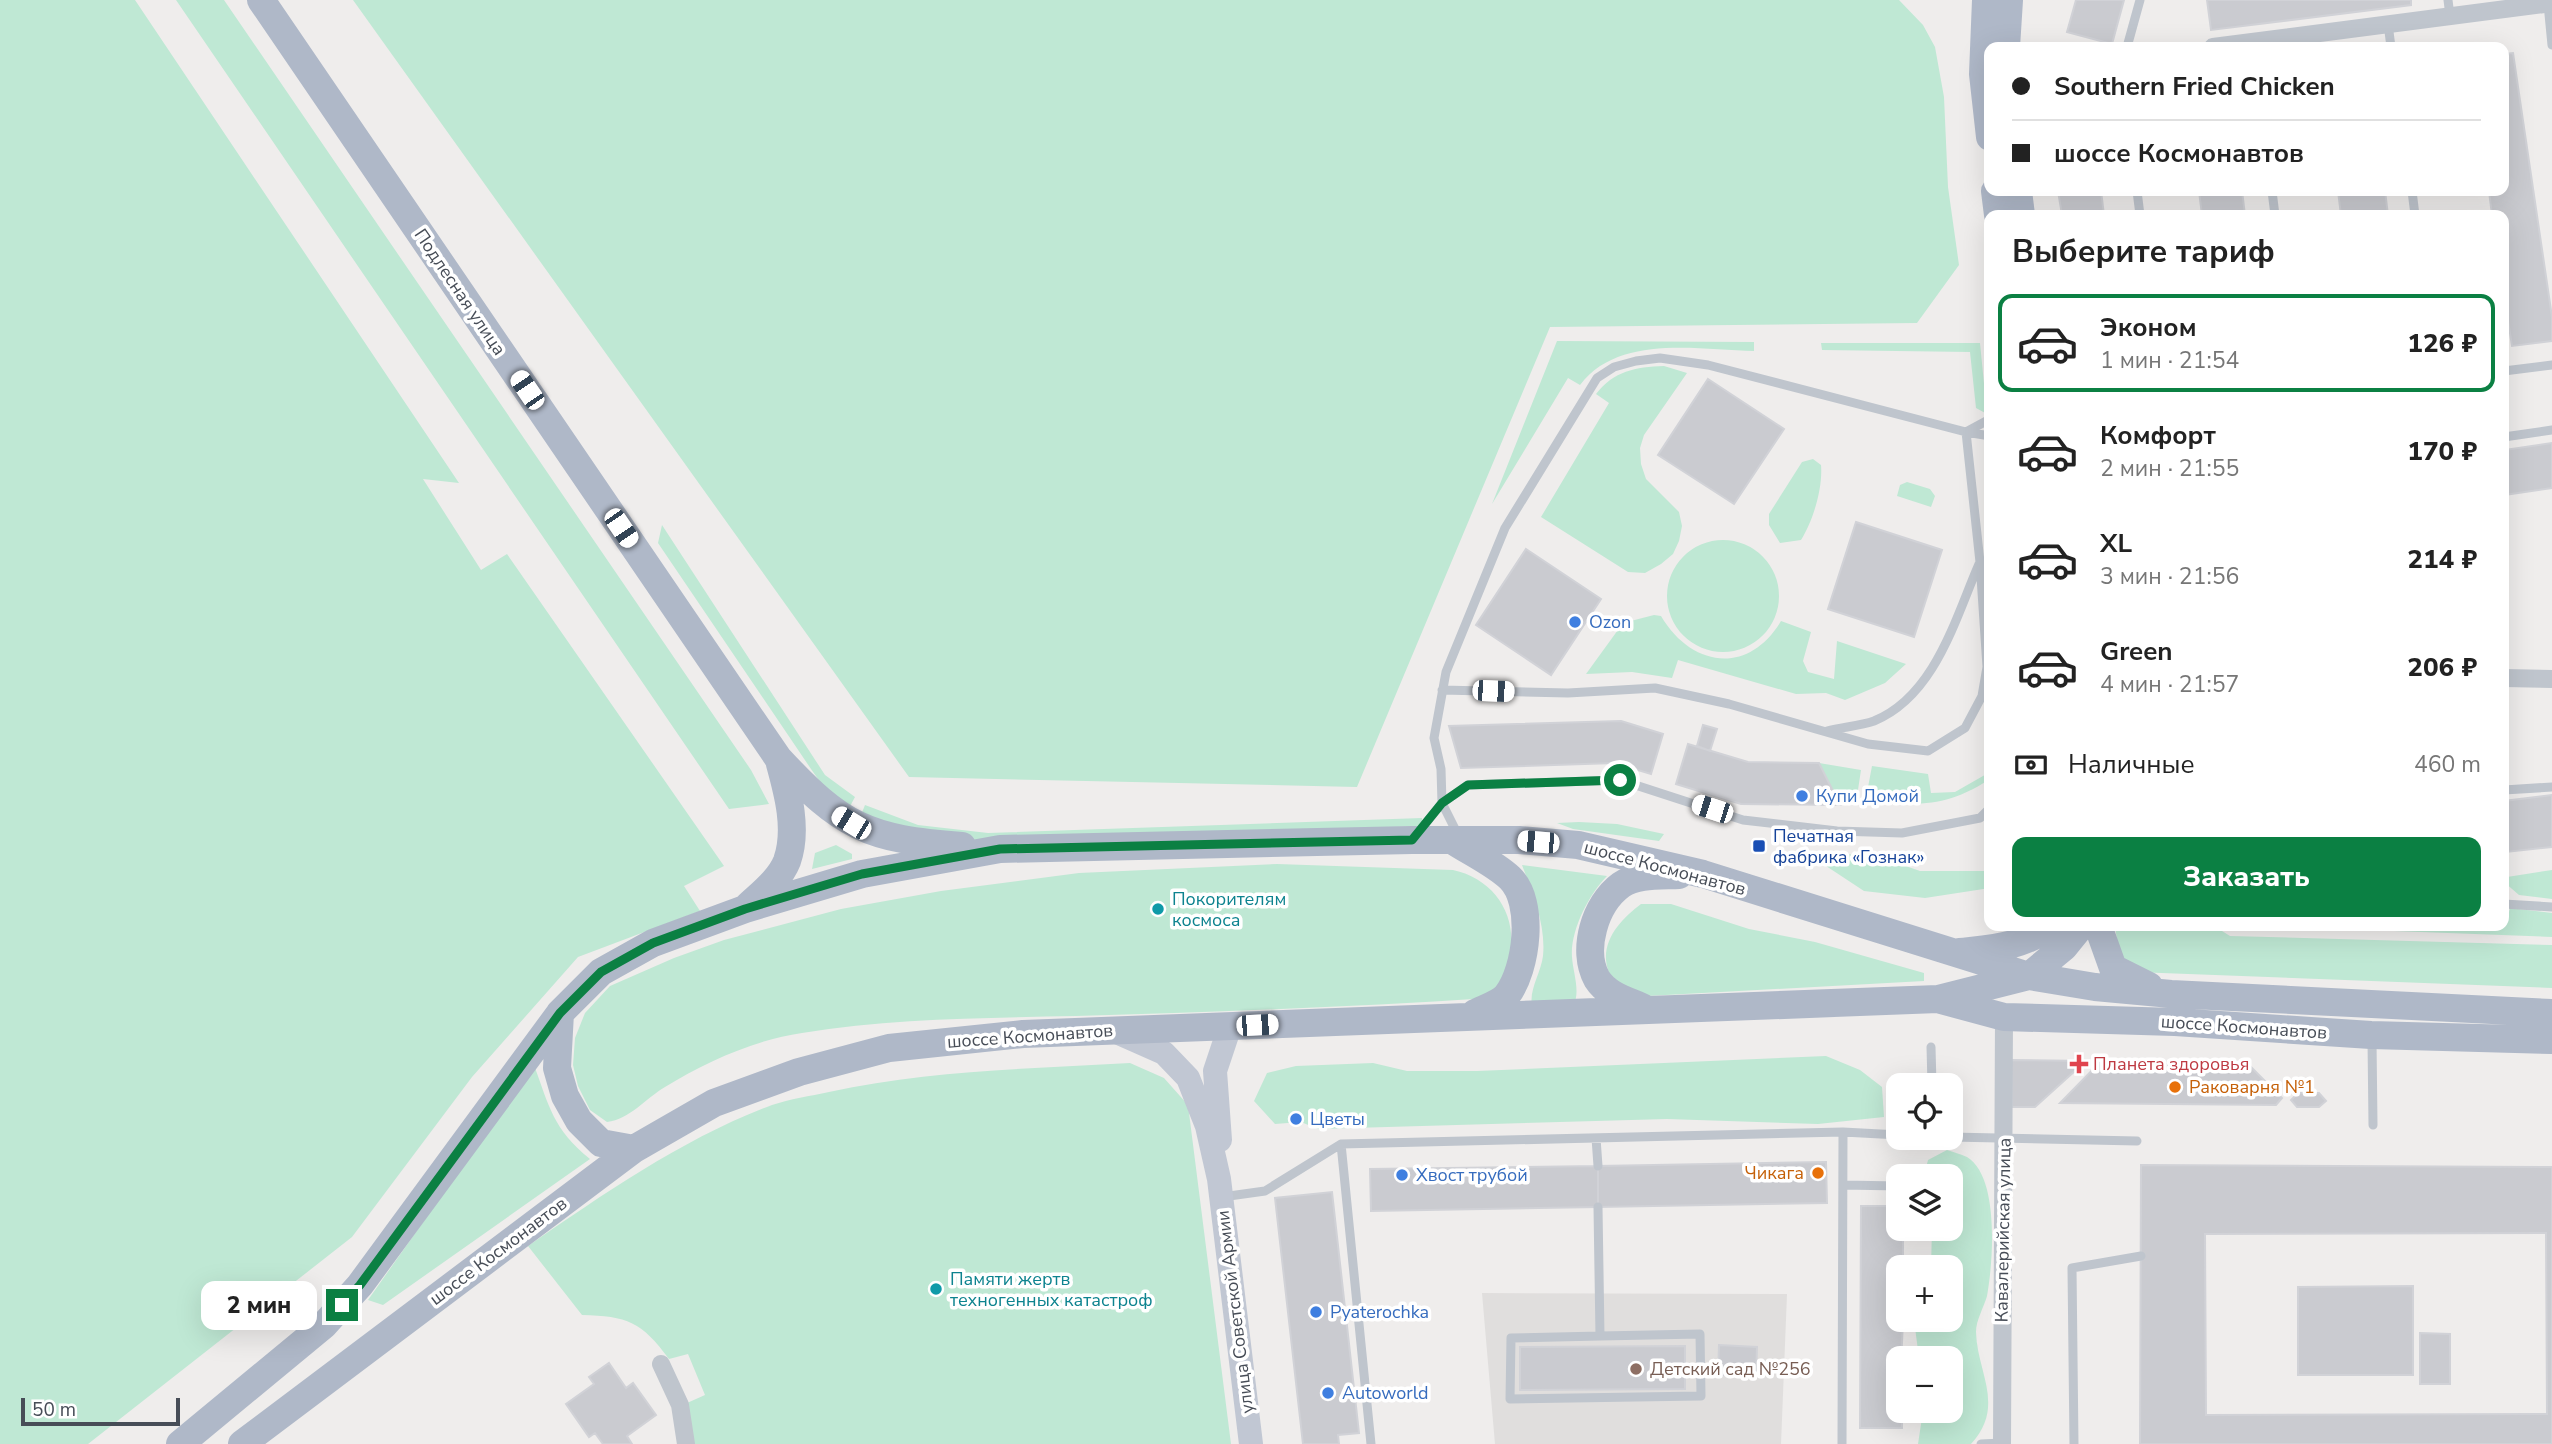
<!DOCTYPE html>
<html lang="ru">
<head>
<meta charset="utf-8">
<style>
  :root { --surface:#fff; --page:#f6f6f6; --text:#222; --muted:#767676; --line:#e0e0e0; --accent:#0b8043 }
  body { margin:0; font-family:"Nunito Sans",sans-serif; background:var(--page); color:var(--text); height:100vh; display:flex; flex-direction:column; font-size:26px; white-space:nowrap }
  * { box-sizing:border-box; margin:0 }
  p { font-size:23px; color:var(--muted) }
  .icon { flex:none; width:38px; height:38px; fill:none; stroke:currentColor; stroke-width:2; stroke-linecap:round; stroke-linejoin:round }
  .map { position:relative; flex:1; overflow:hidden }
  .details { position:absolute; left:1984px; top:210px; width:525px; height:721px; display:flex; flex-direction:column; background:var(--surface); border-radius:14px; box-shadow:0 7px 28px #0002 }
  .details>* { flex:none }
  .guide { position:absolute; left:1984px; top:42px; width:525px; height:154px; border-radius:14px; box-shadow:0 7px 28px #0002; display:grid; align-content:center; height:154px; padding:0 28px; background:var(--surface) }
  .buttons { position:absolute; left:1886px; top:1073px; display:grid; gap:14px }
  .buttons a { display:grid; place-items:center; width:77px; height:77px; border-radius:14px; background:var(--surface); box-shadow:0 7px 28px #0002; font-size:35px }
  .scale { position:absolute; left:21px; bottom:18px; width:159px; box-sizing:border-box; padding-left:7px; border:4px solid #474d57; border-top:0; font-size:19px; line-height:24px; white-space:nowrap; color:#474d57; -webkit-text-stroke:5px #fff; paint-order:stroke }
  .end { position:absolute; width:32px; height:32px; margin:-16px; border:9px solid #0b8043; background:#fff; box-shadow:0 0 0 4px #fff }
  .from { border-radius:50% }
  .bubble { position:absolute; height:49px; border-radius:14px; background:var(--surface); box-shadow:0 7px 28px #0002; font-size:23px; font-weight:800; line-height:49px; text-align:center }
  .car { position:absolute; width:21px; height:42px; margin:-21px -10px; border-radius:9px; box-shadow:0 0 5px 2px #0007; background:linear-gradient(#fff 24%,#345 0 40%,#fff 0 76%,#345 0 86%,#fff 0) }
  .guide b { display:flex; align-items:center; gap:24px; height:66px; font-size:26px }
  .guide b+b { border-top:2px solid var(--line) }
  .guide i { width:18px; height:18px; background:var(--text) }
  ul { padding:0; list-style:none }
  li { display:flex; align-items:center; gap:21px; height:98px; margin:0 14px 10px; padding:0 14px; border:4px solid transparent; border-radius:14px }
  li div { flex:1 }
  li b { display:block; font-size:26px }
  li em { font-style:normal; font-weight:800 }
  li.on { border-color:var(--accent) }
  li>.icon { width:63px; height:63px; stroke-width:1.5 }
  h2 { padding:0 28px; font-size:32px; line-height:84px }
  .pay { display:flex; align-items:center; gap:18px; height:77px; padding:0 28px; font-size:26px }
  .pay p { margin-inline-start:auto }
  .cta { display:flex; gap:14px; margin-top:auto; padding:14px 28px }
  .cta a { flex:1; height:80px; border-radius:14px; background:var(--accent); color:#fff; font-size:28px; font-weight:800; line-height:80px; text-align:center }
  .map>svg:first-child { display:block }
  .education { fill:#e0dedd }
  .green { fill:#bfe8d4 }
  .building { fill:#cacbd0; stroke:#d1d2d7; stroke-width:2; fill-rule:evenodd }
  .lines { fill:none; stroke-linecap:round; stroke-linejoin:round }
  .lane { stroke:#bfc5cd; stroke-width:9 }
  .street { stroke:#bfc5cd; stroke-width:18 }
  .secondary { stroke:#c1c7d3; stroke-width:24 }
  .primary { stroke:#afb8c8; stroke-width:28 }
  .route { stroke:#0b8043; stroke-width:9 }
  .shop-dot { fill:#3f7fe0; stroke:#fff; stroke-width:2.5 }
  .transit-dot { fill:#1a4fb4; stroke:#fff; stroke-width:2.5 }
  .culture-dot { fill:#0f9aa8; stroke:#fff; stroke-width:2.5 }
  .health-dot { fill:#e0444e; stroke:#fff; stroke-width:2.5 }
  .food-dot { fill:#e8710a; stroke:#fff; stroke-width:2.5 }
  .education-dot { fill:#8d6e63; stroke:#fff; stroke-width:2.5 }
  .labels { text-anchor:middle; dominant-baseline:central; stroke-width:7; stroke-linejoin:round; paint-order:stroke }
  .street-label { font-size:18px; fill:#474d57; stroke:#fff }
  .shop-label { font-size:18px; fill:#366cbe; stroke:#fff; text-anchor:start }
  .transit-label { font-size:18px; fill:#164399; stroke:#fff; text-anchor:start }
  .culture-label { font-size:18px; fill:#0d838f; stroke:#fff; text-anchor:start }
  .health-label { font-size:18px; fill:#be3a42; stroke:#fff; text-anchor:start }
  .food-label { font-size:18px; fill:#c56008; stroke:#fff; text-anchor:start }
  .education-label { font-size:18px; fill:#785e54; stroke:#fff; text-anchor:start }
</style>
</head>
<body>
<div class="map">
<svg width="2552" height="1444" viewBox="0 0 2552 1444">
  <rect width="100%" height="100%" fill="#efedec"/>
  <path class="education" d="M1482,1293l305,1 -6,150h-286z"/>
  <path class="green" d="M0,0h135l324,483 -36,-4 58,91 26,-16 217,312 -40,20 16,25 -122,46 -106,120 -120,160 -264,207h-88z
    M176,0h48l527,770 18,34 -40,5z
    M353,0h1546l24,25 12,22 9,50 4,90 11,78 -42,58 -367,4 -193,460 -448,-10z
    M1557,341l197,1v9c-57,-1 -135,-17 -174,34l-12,-7 -76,126z
    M1821,343h159l7,71 -11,-6 -6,-56 -148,-2z
    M1664,366l23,7 -43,62 -4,13 1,16 5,15 33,33 3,14 -3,15 -6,13 -12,10 -16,9 -17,-1 -87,-55 68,-114 -13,-9c18,-23 39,-27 68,-28z
    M1813,459l8,6c2,23 -8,56 -20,75l-21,3 -11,-18v-11l33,-52z
    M1907,482l23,7 5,7 -4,11 -34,-11 3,-11z
    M662,525l163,250 30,22 -7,13 -13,-7 -24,-34 -153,-226z
    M1667 596a56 56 0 1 1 112 0a56 56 0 1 1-112 0Z
    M1654,615l7,1c30,51 87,60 120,5l30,11 -8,29 5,11 26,7 3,-38 69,23 -21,19 -40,17 -19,-7 -30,1 -118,-34 -6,18 -40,-6 -46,2 37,-51z
    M1819,763l42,7 -5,33 -16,2z
    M1872,766l56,8 3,19 24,-1 35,-20v7c-46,30 -72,25 -125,24z
    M865,805l53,20 70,8 434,-15v8l-448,16 -115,-22z
    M1579,822l38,2 47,10 -5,7 -86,-12 -16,-6z
    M836,845l16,9v5l-40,10 3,-16z
    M1824,853l53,3 43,15h70v17l-65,10 -61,-7 -44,-29z
    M1277,864l176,6c46,10 70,54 53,99 -3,10 -11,19 -17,29 -137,9 -275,14 -413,18 -91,2 -183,2 -274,17 -48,7 -96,29 -137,54 -20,12 -35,32 -58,35l-17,-12 -12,-24 -5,-21 2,-27 10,-25 25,-27 64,-28 50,-18 117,-31 100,-18 138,-18z
    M1522,865l85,11c-18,18 -37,55 -35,81 1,16 9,35 1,49l-40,2c-6,-15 8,-35 10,-52 3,-31 -10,-62 -21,-91z
    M2552,870v29l-33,-4 -15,-13 3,-5z
    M1641,904h30l78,25 66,13 109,31v8l-295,16c-6,-8 -19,-18 -21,-27 -9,-28 13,-51 33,-66z
    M2510,908l42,5v24l-290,-11h242v-9l4,-1z
    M2115,926h99l16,10 322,9v43l-417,-16 -15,-11z
    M1826,1056l34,14 22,17 2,30 -66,7 -151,-5 -349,10 -17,-7 -26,2 -21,-23 13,-28 29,-7 77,-3 34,8h70z
    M1130,1063l34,15 24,27 43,339h-538l-6,-41 18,-8 -17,-41 -19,5c-27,-37 -42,-43 -87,-44l-54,-69c77,-53 156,-108 244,-141 18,-6 38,-9 57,-13 99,-22 200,-23 301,-29z
    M534,1065c15,41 19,64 56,94l-207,146 -15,-5z
    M1947,1150c6,2 14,4 20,7 33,20 26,106 20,139 -3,11 -11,24 -11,36 1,41 30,74 -5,112h-53l5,-33 28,-1v-52h-32l-5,-38h37v-53h-20l1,-38 19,-1v-52h-27l4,-16z"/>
  <path class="building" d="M2076,0h48l-12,44 -45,-12z
    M2207,0h204v5l-200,25z
    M2513,53l39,264v24l-40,5 -8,-50v-81h-12l-3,-24h15v-137z
    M2058,191h43l3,24h-42z
    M2199,191h43l3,24h-43z
    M2338,191h47l3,24h-47z
    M1708,379l76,50 -50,75 -76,-49z
    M2552,443v45l-48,7v-45z
    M1856,522l86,28 -28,87 -86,-28z
    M1526,549l75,50 -50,76 -75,-50z
    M1621,721l42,13 -12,40 -36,-11 -154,5 -12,-42z
    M1703,725l14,4 -7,22 -13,-5z
    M1688,744l60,18 71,1 21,42 -99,-1 -65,-20z
    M2552,795v52l-46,5 -2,-51z
    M2105,1057l17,14 12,-10 114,3 34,34 -6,7 -216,-2z
    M2011,1060l75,1 -51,46h-23z
    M2298,1093h21l7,8 -7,6h-22l-6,-7z
    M1826,1162l1,41 -229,4v-41z
    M2141,1165l411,2v277h-412zM2546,1233l1,181 -341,1 -1,-181z
    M1598,1166v41l-227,4 -1,-42z
    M1332,1192l27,241 -21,2 1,9h-36l-28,-246z
    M1861,1206h38v22h4v39h-4v53h4l-4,90h3v18h-42z
    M2413,1286v89h-115v-88z
    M2420,1333l30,1v50h-30z
    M1719,1345l38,2 -1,30 -38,-2z
    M1685,1346v43l-165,1v-43z
    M609,1363l17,25 7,-5 23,32 -29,21 5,8h-29l-8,-11 -6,4 -23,-33 28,-20 -5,-7z"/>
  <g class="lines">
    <path class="lane" d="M2448,0l2,16
      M2548,4l4,41
      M2388,24l3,23
      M2127,47l13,-47
      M2137,191l3,24
      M2272,191l3,24
      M2412,191l3,24
      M2504,371l48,-6
      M1990,419l-24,13 24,4
      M2504,437l48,-7
      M1442,690l126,3 87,-5 74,16 139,40 60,7 37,-23 17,-32 5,-29 -7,-105 -14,-130 -258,-67 -48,-7 -24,3 -22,6 -17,11 -92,150 -59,144 -12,66 7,31 1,34 17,34
      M1827,731c15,-4 33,-5 47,-10 61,-25 81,-102 105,-157
      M2504,790l48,-3
      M1418,833l24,-30 26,-18 152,-5 123,40 94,11 65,2 78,-15 10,-10
      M2504,904l48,3
      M2372,1040l1,85
      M1931,1047l1,38
      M1951,1137l186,4
      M1596,1138l2,28
      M1341,1144l30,300
      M1843,1185l56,1
      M1222,1197l43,-6 76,-47 502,-12 56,3
      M1598,1207l2,129 100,-2 1,62 -191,3 1,-61 89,-2
      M1842,1444l1,-312
      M1981,1444l21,-1
      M2074,1444l-2,-176 69,-12"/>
    <path class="street" d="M2213,47l339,-44
      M2504,678l48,1
      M661,1364l19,41 6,39
      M2002,1444l2,-427"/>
    <path class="secondary" d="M1112,1030l52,23 24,25 19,48 12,53 32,265
      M1220,1140l-5,-69 15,-45"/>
    <path class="primary" d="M261,0l517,758c64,69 89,81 184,88
      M1986,0l-3,74 7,63
      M2006,47l3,-47
      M1995,191l3,24
      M2018,191l3,24
      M1452,840c18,12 42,23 58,38 25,24 17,91 -3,117 -6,8 -22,13 -32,18
      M748,906c14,-13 32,-27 39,-45 11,-31 1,-68 -7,-97
      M2098,926l15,42 36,18
      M1960,952c34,-4 62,-5 90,-26
      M1941,1000l63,17 171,5 196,13 181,5
      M1642,1007c-16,-7 -35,-12 -45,-28 -16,-29 -2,-75 24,-94 15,-11 41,-9 58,-10
      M560,1013l-3,55 8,28 14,25 22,22 33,6
      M180,1444l144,-119 36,-40 200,-272 41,-41 52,-29 92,-34 117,-35 138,-25 412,-9h107l59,5 125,29 326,102 66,11 76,7 381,19
      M242,1444l392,-295 80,-46 85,-31 90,-24 134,-14 915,-35 91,-23 35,-29 17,-21"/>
  </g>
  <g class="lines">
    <path class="route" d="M342,1305l18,-20 200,-272 41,-41 52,-29 92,-34 117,-35 138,-25 412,-9 30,-37 26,-18 152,-5"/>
  </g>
  <g class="shop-dot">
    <circle cx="1575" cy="622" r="7"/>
    <circle cx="1802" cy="796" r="7"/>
    <circle cx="1296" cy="1119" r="7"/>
    <circle cx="1402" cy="1175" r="7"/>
    <circle cx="1316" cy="1312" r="7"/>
    <circle cx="1328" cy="1393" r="7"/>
  </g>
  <rect class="transit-dot" x="1752" y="839" width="14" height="14" rx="3.5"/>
  <g class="culture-dot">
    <circle cx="1158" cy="909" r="7"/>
    <circle cx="936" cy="1289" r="7"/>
  </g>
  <path class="health-dot" d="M2075.5 1053.5h7v7h7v7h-7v7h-7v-7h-7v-7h7z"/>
  <g class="food-dot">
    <circle cx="2175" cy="1087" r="7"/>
    <circle cx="1818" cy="1173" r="7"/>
  </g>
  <circle class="education-dot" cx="1636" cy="1369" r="7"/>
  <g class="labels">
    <g class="street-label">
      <text transform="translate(460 292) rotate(56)">Подлесная улица</text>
      <text transform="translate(1665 868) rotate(15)">шоссе Космонавтов</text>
      <text transform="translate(2244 1027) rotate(4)">шоссе Космонавтов</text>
      <text transform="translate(1030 1036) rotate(-4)">шоссе Космонавтов</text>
      <text transform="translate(2003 1230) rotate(-89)">Кавалерийская улица</text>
      <text transform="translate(498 1251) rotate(-37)">шоссе Космонавтов</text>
      <text transform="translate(1235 1312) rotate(-97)">улица Советской Армии</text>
    </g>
    <g class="shop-label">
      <text x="1589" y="622">Ozon</text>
      <text x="1816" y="796">Купи Домой</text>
      <text x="1310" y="1119">Цветы</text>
      <text x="1416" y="1175">Хвост трубой</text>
      <text x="1330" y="1312">Pyaterochka</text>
      <text x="1342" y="1393">Autoworld</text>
    </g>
    <g class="transit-label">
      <text x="1773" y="836">Печатная<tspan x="1773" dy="21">фабрика «Гознак»</tspan></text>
    </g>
    <g class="culture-label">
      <text x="1172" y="899">Покорителям<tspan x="1172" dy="21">космоса</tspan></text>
      <text x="950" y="1279">Памяти жертв<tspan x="950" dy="21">техногенных катастроф</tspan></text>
    </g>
    <g class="health-label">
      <text x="2093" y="1064">Планета здоровья</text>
    </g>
    <g class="food-label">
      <text x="2189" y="1087">Раковарня №1</text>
      <text x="1804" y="1173" text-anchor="end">Чикага</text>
    </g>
    <g class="education-label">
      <text x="1650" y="1369">Детский сад №256</text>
    </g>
  </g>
</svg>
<div class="buttons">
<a><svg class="icon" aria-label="locate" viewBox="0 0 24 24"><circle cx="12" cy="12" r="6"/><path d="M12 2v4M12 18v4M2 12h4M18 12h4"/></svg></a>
<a><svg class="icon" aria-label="layers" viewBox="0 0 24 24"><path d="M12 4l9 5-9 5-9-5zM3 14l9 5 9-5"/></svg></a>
<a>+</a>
<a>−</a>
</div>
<div class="scale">50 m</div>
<i class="end from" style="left:1620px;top:780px"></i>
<i class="end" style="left:342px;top:1305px"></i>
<div class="bubble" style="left:201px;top:1281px;width:116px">2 мин</div>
<i class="car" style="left:527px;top:390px;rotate:326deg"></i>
<i class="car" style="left:621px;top:528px;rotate:146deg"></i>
<i class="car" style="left:1493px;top:691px;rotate:92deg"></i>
<i class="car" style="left:1712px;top:809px;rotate:288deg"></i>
<i class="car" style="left:851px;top:823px;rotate:301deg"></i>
<i class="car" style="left:1538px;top:842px;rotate:275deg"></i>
<i class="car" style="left:1257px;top:1025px;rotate:87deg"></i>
<div class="guide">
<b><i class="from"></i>Southern Fried Chicken</b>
<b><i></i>шоссе Космонавтов</b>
</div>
<section class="details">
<h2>Выберите тариф</h2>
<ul>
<li class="on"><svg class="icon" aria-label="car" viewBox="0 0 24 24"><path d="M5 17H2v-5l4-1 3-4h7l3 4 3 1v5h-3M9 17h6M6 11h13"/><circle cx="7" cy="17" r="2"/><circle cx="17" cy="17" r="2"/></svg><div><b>Эконом</b><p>1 мин · 21:54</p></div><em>126 ₽</em></li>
<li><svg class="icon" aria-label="car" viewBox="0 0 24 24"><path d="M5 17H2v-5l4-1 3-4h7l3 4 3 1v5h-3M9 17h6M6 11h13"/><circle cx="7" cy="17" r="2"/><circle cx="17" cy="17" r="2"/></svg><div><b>Комфорт</b><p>2 мин · 21:55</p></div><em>170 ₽</em></li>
<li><svg class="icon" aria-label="car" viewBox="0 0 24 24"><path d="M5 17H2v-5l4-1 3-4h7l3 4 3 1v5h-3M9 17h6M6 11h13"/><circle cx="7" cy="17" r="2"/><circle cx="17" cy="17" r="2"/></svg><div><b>XL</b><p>3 мин · 21:56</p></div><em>214 ₽</em></li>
<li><svg class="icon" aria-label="car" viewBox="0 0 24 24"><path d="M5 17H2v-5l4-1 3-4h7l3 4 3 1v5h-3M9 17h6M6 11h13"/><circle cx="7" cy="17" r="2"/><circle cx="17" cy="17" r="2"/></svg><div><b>Green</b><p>4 мин · 21:57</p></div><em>206 ₽</em></li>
</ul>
<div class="pay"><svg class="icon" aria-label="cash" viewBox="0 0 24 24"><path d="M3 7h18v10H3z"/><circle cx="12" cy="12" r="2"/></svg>Наличные<p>460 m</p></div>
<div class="cta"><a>Заказать</a></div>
</section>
</div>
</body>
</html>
